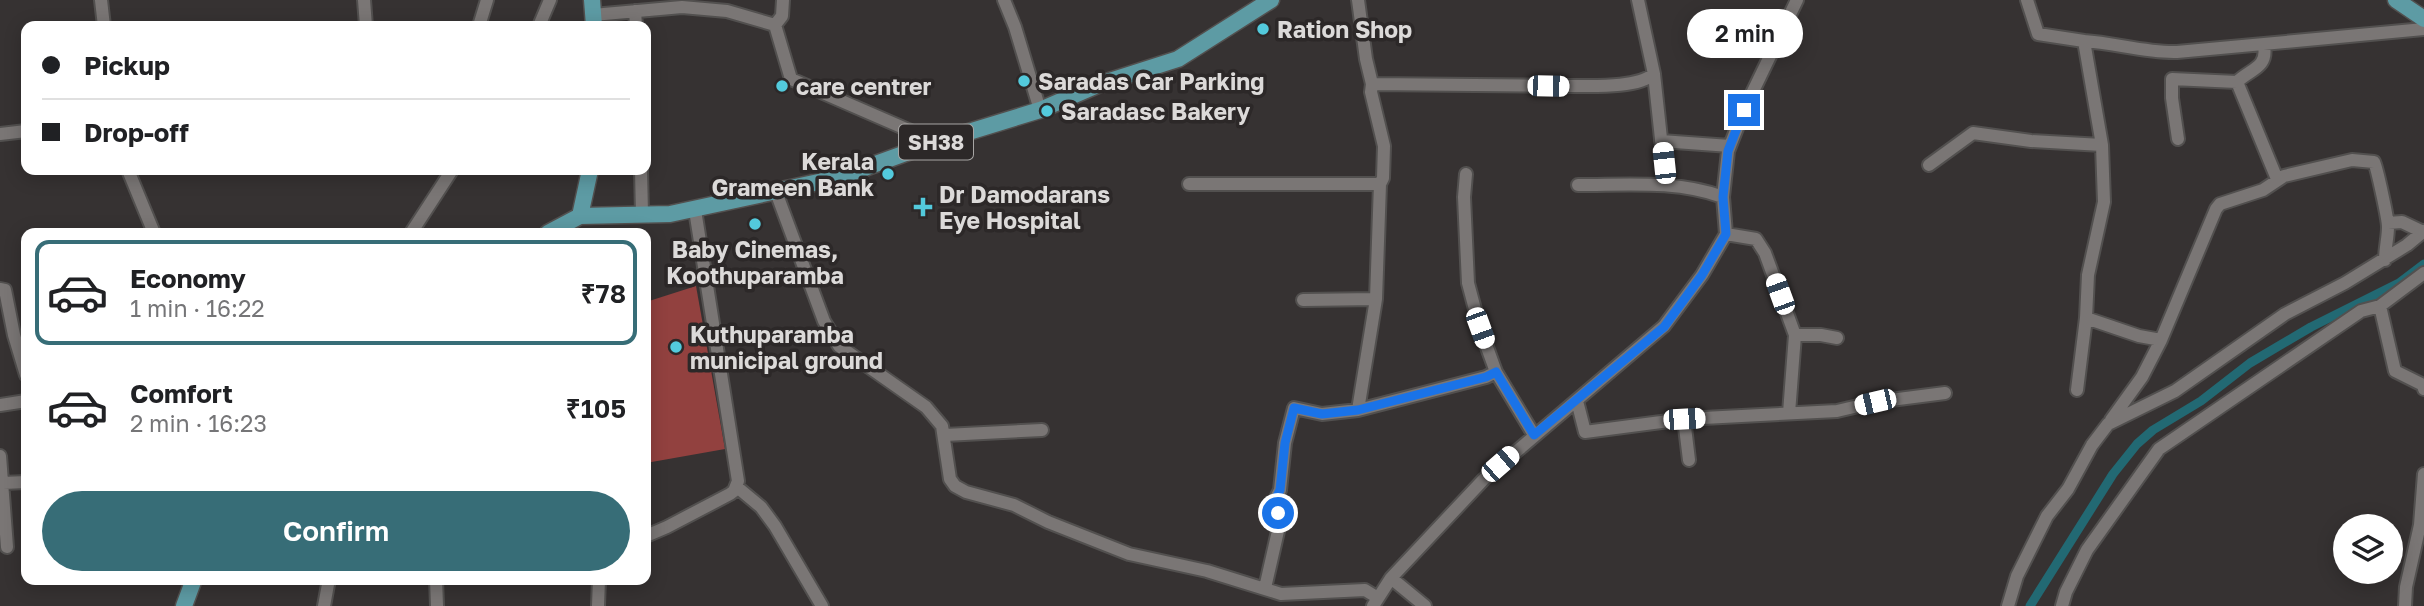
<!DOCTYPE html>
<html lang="en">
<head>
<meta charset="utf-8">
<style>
  :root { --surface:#fff; --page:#f6f6f6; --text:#202124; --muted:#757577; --line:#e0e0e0; --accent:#376d77 }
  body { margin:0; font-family:"Golos Text",sans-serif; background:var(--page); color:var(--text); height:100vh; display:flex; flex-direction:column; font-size:26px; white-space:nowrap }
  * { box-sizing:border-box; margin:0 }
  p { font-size:23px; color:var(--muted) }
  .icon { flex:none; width:38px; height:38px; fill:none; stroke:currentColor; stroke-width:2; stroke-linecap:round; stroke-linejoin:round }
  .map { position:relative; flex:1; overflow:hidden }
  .side { position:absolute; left:21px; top:228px; width:630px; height:357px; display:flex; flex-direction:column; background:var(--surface); border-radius:14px; box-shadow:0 4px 18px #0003 }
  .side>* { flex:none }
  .hud { position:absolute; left:21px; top:21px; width:630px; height:154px; border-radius:14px; box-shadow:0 4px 18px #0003; display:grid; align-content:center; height:154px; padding:0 21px; background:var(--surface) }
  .tools { position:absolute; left:2333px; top:514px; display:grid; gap:14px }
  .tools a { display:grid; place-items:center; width:70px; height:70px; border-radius:50%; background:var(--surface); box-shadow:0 4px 18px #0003; font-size:35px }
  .end { position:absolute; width:32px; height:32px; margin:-16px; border:9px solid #1a73e8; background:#fff; box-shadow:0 0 0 4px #fff }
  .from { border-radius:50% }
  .bubble { position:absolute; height:49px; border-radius:24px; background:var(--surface); box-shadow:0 4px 18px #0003; font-size:23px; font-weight:600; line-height:49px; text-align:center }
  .car { position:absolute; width:21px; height:42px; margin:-21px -10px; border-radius:9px; box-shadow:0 0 5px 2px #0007; background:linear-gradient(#fff 24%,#345 0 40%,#fff 0 76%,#345 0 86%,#fff 0) }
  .hud b { display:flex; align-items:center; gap:24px; height:66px; font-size:26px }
  .hud b+b { border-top:2px solid var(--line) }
  .hud i { width:18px; height:18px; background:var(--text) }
  ul { padding:12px 0 0; list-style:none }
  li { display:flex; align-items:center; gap:21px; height:105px; margin:0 14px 10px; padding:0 7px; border:4px solid transparent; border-radius:14px }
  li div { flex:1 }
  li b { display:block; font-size:26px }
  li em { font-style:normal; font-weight:600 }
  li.on { border-color:var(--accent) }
  li>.icon { width:63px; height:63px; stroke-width:1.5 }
  .action { display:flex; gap:14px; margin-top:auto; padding:14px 21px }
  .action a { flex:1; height:80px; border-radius:42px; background:var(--accent); color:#fff; font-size:28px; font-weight:600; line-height:80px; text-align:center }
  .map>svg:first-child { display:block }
  .green { fill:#92413f }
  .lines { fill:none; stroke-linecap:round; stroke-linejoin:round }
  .canal { stroke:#226973; stroke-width:9 }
  .minor-casing { stroke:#52504f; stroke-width:16 }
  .major-casing { stroke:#52504f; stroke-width:19 }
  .minor { stroke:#7a7675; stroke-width:12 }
  .major { stroke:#5d9ba4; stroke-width:16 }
  .route { stroke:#1a73e8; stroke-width:9 }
  .poi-dot { fill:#53cadc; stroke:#2c2828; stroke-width:2.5 }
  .labels { text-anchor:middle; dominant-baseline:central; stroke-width:7; stroke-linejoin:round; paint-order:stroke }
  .shield { fill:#2c2828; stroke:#a7a5a4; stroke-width:2 }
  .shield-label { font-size:21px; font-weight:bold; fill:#dcdad9 }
  .poi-label { font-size:23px; font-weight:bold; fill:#dcdad9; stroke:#2c2828; text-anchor:start }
</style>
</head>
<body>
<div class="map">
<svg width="2424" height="606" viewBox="0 0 2424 606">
  <rect width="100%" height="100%" fill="#363232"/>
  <path class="green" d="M696,286l29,163 -79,14v-161z"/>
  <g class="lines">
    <path class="canal" d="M2030,606l83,-132 24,-30 16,-14 48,-29 49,-38 61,-36 88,-44 25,-19"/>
    <defs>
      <path id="minor" d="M101,0l3,26
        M364,0l2,26
        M1004,0l11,27 25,83
        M2027,0l11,34 46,7 18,104 2,57 -16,73 -2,43 53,18 22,4 -19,37 -31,43
        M635,11l1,15
        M593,15l89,-8 45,4 48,14 16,54 145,63
        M775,25l7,-9 1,-16
        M479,26l8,-26
        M539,26l11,-26
        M2084,41c32,2 61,12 93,11l247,-23
        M2264,46c4,22 -14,23 -27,36l40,97
        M1654,74l12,111
        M1372,84l201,2c22,0 64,2 81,-12l-16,-74
        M0,134l26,-3
        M2178,139l-6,-41v-19l65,3
        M1661,141l69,5
        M1929,165l44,-32 58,8 71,4
        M128,170l26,63
        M641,170l1,44
        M1466,174l-2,23 4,86 12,45 16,44 38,63
        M1189,184h191
        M1578,185c49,0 98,-5 145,12
        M776,192l48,129 15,25 87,61 16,19 8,53 5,7 11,6 48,13 34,17 81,32 78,17 74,23 84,-4 13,8
        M2388,223l14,-1 21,10
        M411,233l41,-63
        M1726,234l30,5 9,14 30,82 -6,78
        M0,289l5,1 9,45 12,40
        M1303,300l73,-1
        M2380,306l15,65 28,14 1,4
        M1795,335h26l16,3
        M2161,340l55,-131 4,-5 43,-14 21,-14 68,-16 22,2c3,6 14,57 14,65 0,11 -3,21 -3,33
        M2077,390l9,-72
        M1577,401l8,31 99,-13 153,-8 38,-9 70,-9
        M0,405l26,-4
        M1358,410l18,-111 4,-115 3,-6 1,-32 -13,-54 1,-8 -6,-25 -8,-59
        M1684,419l5,41
        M945,435l97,-5
        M0,456l7,91
        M3,483l23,-1
        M737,487l24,20 14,19 47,80
        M646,536l21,-9 63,-33 4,-3 4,-10 -43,-271
        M1391,578l34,28
        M436,579l1,27
        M1265,588l13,-57 -1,-35 3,-6 5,-47 9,-35 28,6 36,-4 128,-33 10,-5
        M324,606l5,-27
        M598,606l1,-27
        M1373,606l18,-28 93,-99 180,-153 38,-51 24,-41 -3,-37 5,-46 16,-41 53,-110
        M2008,606l9,-30 30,-60 21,-27 24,-44 16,-21 67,-33 110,-77 60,-31 62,-38 17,-14
        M2062,606l4,-14 21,-42 72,-101 202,-138 19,-5 44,-33
        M2405,606l1,-19 14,-62 4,-51"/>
      <path id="major" d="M592,0l2,26
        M2396,0l28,19
        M580,216l90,-2 167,-36 99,-36 104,-32 60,-26 78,-25 93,-59
        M548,233l32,-17 10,-46
        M184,606l10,-27"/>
    </defs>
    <use href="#minor" class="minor-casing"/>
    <use href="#major" class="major-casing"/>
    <use href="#minor" class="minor"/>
    <use href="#major" class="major"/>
  </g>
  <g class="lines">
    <path class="route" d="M1278,513l-1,-17 3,-6 5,-47 9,-35 28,6 36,-4 128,-33 10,-5 38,63 130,-108 38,-52 24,-41 -3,-37 5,-46 16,-41"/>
  </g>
  <g class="poi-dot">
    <circle cx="1263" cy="29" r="7"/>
    <circle cx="1024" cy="81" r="7"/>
    <circle cx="782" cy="86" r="7"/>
    <circle cx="1047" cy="111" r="7"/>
    <circle cx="888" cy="174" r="7"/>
    <path d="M919.5 196.5h7v7h7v7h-7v7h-7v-7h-7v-7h7z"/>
    <circle cx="755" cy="224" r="7"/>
    <circle cx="676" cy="347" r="7"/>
  </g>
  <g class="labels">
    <rect class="shield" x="899" y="124.5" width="74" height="35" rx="5"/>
    <g class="shield-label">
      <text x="936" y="142">SH38</text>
    </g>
    <g class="poi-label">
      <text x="1277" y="29">Ration Shop</text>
      <text x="1038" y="81">Saradas Car Parking</text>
      <text x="796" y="86">care centrer</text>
      <text x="1061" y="111">Saradasc Bakery</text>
      <text x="874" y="161" text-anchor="end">Kerala<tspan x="874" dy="26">Grameen Bank</tspan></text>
      <text x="939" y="194">Dr Damodarans<tspan x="939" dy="26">Eye Hospital</tspan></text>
      <text x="755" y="249" text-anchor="middle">Baby Cinemas,<tspan x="755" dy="26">Koothuparamba</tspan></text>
      <text x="690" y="334">Kuthuparamba<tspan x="690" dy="26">municipal ground</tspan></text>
    </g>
  </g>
</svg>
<div class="tools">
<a><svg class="icon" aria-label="layers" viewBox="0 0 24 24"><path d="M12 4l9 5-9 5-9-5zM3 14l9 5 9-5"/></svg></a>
</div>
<i class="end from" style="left:1278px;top:513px"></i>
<i class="end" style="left:1744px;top:110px"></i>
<div class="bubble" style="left:1687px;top:9px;width:116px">2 min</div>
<i class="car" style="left:1548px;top:86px;rotate:91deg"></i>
<i class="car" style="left:1664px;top:163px;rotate:354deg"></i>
<i class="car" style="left:1780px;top:294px;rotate:340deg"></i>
<i class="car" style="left:1480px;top:328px;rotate:160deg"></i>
<i class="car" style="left:1875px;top:402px;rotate:257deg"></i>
<i class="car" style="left:1684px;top:419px;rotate:87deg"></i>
<i class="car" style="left:1500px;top:464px;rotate:49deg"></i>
<div class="hud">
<b><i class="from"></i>Pickup</b>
<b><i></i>Drop-off</b>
</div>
<section class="side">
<ul>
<li class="on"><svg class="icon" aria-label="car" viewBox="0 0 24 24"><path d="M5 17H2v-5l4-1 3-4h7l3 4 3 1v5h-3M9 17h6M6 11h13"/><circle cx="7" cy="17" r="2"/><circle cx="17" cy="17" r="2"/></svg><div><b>Economy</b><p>1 min · 16:22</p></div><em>₹78</em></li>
<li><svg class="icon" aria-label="car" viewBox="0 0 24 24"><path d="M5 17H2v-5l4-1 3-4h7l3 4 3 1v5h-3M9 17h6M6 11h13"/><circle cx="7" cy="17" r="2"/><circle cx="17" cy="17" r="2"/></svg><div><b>Comfort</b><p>2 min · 16:23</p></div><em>₹105</em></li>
</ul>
<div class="action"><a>Confirm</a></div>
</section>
</div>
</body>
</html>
